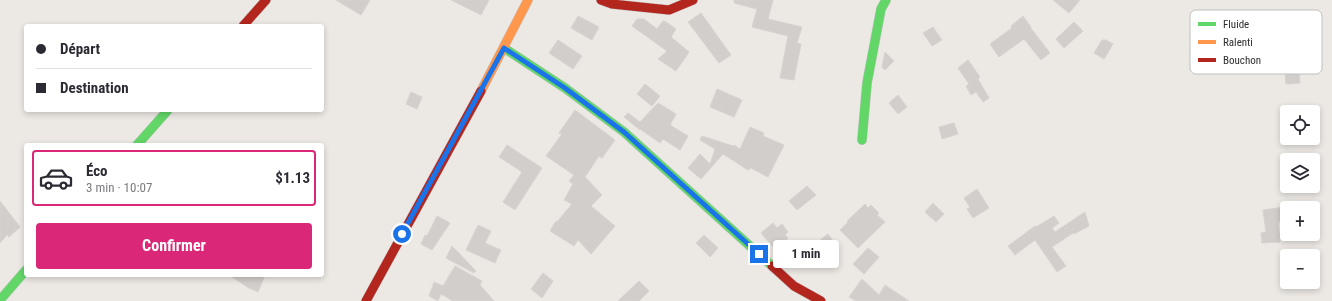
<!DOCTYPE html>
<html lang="fr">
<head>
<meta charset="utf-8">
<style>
  :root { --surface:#fff; --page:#f2f2f3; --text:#2b2b33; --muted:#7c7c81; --line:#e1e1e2; --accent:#db2777 }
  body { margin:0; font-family:"Roboto Condensed",sans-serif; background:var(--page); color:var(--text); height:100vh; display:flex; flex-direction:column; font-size:15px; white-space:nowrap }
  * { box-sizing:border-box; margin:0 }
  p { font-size:13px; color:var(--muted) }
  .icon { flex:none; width:22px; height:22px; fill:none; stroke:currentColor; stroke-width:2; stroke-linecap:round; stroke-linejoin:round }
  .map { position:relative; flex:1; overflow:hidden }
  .drawer { position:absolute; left:24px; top:143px; width:300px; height:134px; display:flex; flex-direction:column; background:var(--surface); border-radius:4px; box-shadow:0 2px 6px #0003 }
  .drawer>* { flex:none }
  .hud { position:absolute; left:24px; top:24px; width:300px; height:88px; border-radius:4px; box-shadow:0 2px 6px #0003; display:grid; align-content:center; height:88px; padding:0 12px; background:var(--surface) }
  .buttons { position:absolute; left:1280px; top:105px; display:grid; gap:8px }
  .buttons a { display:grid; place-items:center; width:40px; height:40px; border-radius:4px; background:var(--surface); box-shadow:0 2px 6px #0003; font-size:20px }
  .end { position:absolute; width:18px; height:18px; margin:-9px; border:5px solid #1a73e8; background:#fff; box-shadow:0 0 0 2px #fff }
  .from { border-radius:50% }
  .bubble { position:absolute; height:28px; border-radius:4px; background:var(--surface); box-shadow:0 2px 6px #0003; font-size:13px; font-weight:700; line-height:28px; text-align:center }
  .hud b { display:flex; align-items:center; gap:14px; height:38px; font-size:15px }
  .hud b+b { border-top:1px solid var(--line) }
  .hud i { width:10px; height:10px; background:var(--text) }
  ul { padding:7px 0 0; list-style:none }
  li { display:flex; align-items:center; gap:12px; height:56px; margin:0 8px 6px; padding:0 4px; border:2px solid transparent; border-radius:4px }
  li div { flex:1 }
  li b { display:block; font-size:15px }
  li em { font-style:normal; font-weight:700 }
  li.on { border-color:var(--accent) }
  li>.icon { width:36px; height:36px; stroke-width:1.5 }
  .action { display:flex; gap:8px; margin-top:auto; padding:8px 12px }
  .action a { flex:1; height:46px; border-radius:4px; background:var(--accent); color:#fff; font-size:16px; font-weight:700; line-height:46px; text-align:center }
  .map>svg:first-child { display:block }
  .building { fill:#d1cecb; stroke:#d7d4d0 }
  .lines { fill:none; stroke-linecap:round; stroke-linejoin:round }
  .fast-casing { stroke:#c5c4c5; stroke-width:10 }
  .slow-casing { stroke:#c5c4c5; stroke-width:10 }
  .jam-casing { stroke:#c5c4c5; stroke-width:10 }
  .fast { stroke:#63d668; stroke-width:9 }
  .slow { stroke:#ff974d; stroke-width:9 }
  .jam { stroke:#b3261e; stroke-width:9 }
  .route { stroke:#1a73e8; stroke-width:5 }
  .key { fill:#fff; stroke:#c0c0c0; stroke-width:1 }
  .key-label { font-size:11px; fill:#2e2e2e }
</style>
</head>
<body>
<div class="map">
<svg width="1332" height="301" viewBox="0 0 1332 301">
  <rect width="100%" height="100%" fill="#ece8e4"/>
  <path class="building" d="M336,0h34l-9,15z
    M451,0h38l-8,15z
    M734,0h39l-5,19 34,8 -5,16 4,1 -7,36 -14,-2 8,-42 -36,-9 5,-18 -23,-6z
    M1053,0h27l-11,13z
    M701,13l30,42 -12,8 -31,-41z
    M578,16l21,11 -7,13 -21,-12z
    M1023,16l8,11h-1l20,26 -9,7 -17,-21 -25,18 -9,-13 22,-16 -1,-2z
    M637,19h7l13,10 6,-8 3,1 10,7 -5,8 18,15 -13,19 -18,-12 9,-8 -35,-25z
    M1074,22l9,9 -19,17 -8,-9z
    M933,27l9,13 -10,6 -9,-13z
    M558,40l24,16 -9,13 -24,-16z
    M1102,40h4l7,4 -9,15 -10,-6z
    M885,52l9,9 -9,9 -3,-3z
    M968,60l12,17 -2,2 11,19 -6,4 -7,-10 -5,3 -5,-9 3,-2 -11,-16z
    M1299,72l1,11 -14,1 -1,-11z
    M645,84l15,12 -8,10 -15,-12z
    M717,89l25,11 -8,17 -24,-10z
    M411,92l11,5 -5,12 -11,-5z
    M898,95l9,12 -9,7 -9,-11z
    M658,103l18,11 -6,11 18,11 -8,14 -17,-11 -3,4 -20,-14v1l-16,-13 4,-4 12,9z
    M575,110l40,30 -13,18 -3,-2 -14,21 17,18 -11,11 24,20 -24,28 -13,-14 -4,6 -24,-15 6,-10 1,1 15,-18 -8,-4 9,-16 -4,-3 5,-6 -28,-19 16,-22 -3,-1z
    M954,123l4,11 -16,5 -3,-12z
    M750,127l14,6 -1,3 21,9 -16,32 -17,-9 -3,2 -25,-16 -22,25 -13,-11 12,-14 10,10 5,-15 -15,-9 2,-4 31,10 1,-1 6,4z
    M507,145l35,23 -27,42 -12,-8 19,-30 -23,-15z
    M807,186l9,9 -19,15 -8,-9z
    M977,189l12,19 -16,10 -6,-9 3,-2 -6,-9z
    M0,201l20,26 -11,10 -2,-2 -7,8z
    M933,203l11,11 -8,8 -11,-10z
    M865,204l3,4 3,-3 8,8 -2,2 8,7 -27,26 -18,-18 8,-8 -1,-1z
    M1285,207l2,14 -9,1 2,20 -18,1 -1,-10 5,-1 -3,-22z
    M1085,212l4,14 -15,8 -1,-1 -21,14 14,19 -9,6 -22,-32 -20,15 -7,-9 27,-20 1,1 18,-11 5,7 -7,5 3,4z
    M437,216l13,7 -18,27 -11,-6 4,-9 2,1z
    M773,223l4,5 5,-4 6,8 -3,3 3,3 -2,2 16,17 -11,8 -11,-14 -2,2 -17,-20z
    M478,225l13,6 -6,12 16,7 -6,13 -29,-13z
    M828,234l7,10 -12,11 -9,-10z
    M704,235l14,13 -8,9 -14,-14z
    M452,246l24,25 -2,2 -28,-15z
    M868,248l11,9 -15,17 -11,-10z
    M455,266l27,15 -2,4 14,16h-41l-12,-7 -3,7 -9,-5 5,-14 9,4z
    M543,273l10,8 -11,17 -11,-9z
    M229,275h36l-7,17 -9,-4z
    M862,279l17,16 6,-10 24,16h-53l-7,-4z
    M639,281l10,10 -10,10h-21z"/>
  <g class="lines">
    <defs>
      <path id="fast" d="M504,48l61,40 59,44 148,134
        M862,140l5,-57 14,-74 5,-9
        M137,145l31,-35
        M0,300l26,-30"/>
      <path id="slow" d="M481,91l47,-91"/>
      <path id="jam" d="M601,0l11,4 57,6 24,-10
        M243,26l23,-26
        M772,266l22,20 27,15
        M366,301l115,-210"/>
    </defs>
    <use href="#fast" class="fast-casing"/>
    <use href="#slow" class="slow-casing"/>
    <use href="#jam" class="jam-casing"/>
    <use href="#fast" class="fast"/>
    <use href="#slow" class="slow"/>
    <use href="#jam" class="jam"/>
  </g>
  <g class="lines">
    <path class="route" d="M402,234l102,-186 61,40 59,44 135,122"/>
  </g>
  <rect x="1190" y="10" width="132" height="64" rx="6" class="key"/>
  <rect x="1198" y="22" width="18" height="4" fill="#63d668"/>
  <rect x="1198" y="40" width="18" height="4" fill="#ff974d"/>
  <rect x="1198" y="58" width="18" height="4" fill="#b3261e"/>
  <g class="key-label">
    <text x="1223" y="28">Fluide</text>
    <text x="1223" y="46">Ralenti</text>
    <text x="1223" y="64">Bouchon</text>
  </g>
</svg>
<div class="buttons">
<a><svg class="icon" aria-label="locate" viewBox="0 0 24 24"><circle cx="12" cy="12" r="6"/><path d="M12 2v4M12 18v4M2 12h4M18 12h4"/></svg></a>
<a><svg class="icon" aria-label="layers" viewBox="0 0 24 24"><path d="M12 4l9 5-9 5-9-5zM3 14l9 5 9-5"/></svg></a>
<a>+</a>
<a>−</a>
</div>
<i class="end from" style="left:402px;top:234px"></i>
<i class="end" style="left:759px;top:254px"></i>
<div class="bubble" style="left:773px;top:240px;width:66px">1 min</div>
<div class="hud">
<b><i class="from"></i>Départ</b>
<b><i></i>Destination</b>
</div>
<section class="drawer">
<ul>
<li class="on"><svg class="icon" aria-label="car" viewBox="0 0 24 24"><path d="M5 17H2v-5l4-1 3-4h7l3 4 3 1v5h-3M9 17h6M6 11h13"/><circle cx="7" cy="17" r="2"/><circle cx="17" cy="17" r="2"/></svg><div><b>Éco</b><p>3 min · 10:07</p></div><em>$1.13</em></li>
</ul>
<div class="action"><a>Confirmer</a></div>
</section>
</div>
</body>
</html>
